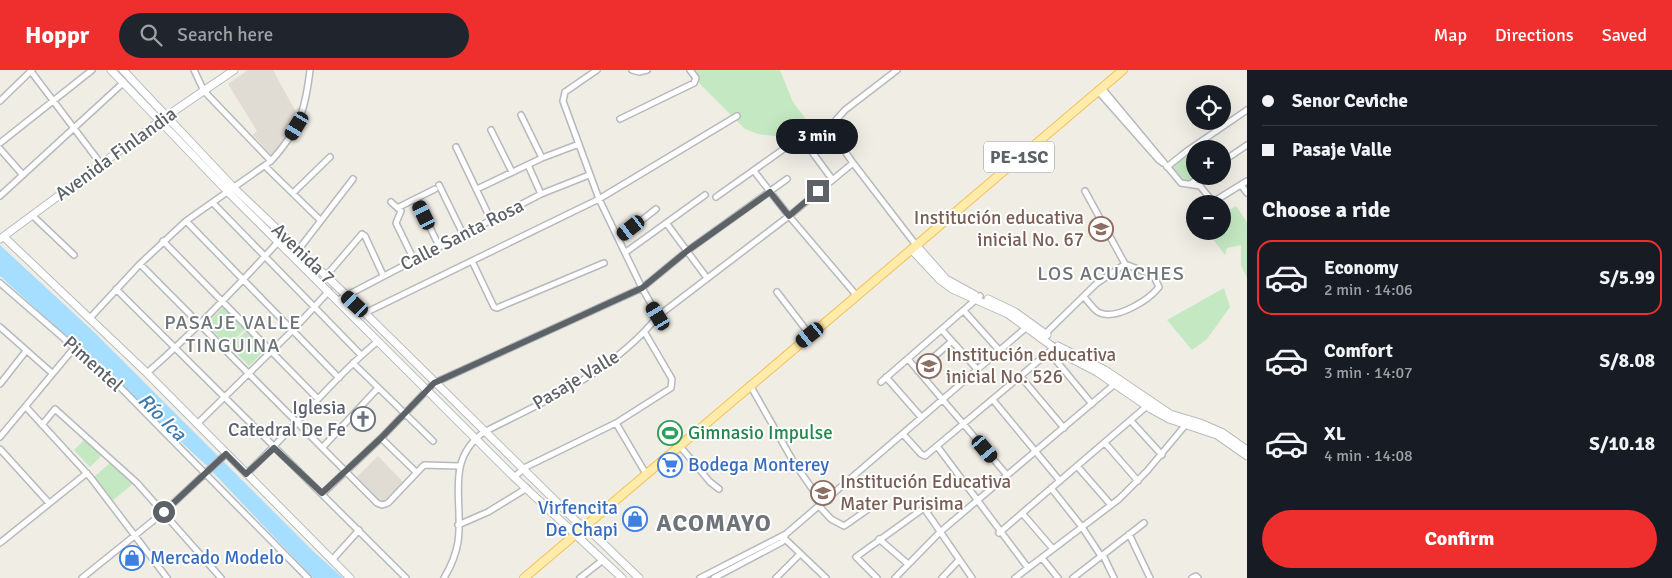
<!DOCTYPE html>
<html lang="en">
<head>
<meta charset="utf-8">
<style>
  :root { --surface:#171b24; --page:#20242c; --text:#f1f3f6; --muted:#9ea1a6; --line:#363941; --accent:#ef2f2d }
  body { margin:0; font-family:Signika,sans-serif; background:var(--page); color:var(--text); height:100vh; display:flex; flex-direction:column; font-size:19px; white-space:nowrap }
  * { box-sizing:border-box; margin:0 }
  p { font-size:16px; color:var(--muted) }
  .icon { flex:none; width:28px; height:28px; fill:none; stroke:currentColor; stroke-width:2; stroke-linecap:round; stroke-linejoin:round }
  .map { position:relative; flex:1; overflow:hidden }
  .side { display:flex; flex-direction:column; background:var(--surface); width:425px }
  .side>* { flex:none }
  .hud { display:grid; align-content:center; height:110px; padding:0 15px; background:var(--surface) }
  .tools { position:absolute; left:1186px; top:15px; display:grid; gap:10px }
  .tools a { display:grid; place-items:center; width:45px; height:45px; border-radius:50%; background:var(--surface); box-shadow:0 5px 20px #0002; font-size:25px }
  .end { position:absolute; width:22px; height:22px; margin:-11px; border:6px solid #5d6266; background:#fff; box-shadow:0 0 0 2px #fff }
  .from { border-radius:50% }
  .bubble { position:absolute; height:35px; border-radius:18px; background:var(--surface); box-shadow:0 5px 20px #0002; font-size:16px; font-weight:700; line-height:35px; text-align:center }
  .car { position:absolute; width:15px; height:30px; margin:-15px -8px; border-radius:6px; box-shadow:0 0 4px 1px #0007; background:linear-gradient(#222 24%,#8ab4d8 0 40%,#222 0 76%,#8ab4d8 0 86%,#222 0) }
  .hud b { display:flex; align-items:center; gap:18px; height:48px; font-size:19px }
  .hud b+b { border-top:1px solid var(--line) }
  .hud i { width:12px; height:12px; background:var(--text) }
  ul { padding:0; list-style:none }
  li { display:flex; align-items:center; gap:15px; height:75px; margin:0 10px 8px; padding:0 5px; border:2px solid transparent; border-radius:15px }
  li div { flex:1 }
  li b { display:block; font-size:19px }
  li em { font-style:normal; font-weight:700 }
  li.on { border-color:var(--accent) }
  li>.icon { width:45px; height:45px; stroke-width:1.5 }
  h2 { padding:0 15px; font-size:22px; line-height:60px }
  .button { display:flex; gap:10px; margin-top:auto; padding:10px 15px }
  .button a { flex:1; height:58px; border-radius:30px; background:var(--accent); color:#fff; font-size:20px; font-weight:700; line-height:58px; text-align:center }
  header { display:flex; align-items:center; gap:30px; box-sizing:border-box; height:70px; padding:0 25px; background:var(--accent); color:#fff }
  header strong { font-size:24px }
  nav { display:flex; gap:28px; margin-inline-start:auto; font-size:18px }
  .search { width:350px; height:45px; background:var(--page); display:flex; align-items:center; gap:12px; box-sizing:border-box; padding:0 18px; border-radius:28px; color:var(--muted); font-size:19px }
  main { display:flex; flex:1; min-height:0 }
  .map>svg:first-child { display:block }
  .education { fill:#e0dcd3 }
  .green { fill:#c4e8c1 }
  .water { fill:#a6deff }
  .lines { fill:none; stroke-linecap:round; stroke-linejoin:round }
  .street-casing { stroke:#b6b9bd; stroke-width:8 }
  .secondary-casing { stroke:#b7bbc0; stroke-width:9 }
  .primary-casing { stroke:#f6bf58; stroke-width:10 }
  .street { stroke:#fff; stroke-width:5 }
  .secondary { stroke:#fff; stroke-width:7 }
  .primary { stroke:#ffecab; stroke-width:8 }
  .route { stroke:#5d6266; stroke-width:6 }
  .labels { text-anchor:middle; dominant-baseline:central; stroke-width:4; stroke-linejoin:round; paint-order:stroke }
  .shield { fill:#fff; stroke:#8e9194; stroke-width:1 }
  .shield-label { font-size:18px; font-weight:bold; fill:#5d6266 }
  .street-label { font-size:19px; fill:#5d6266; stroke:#fff }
  .education-label { font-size:19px; fill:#785e54; stroke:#fff; text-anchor:start }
  .worship-label { font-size:19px; fill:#5b616d; stroke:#fff; text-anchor:end }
  .leisure-label { font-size:19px; fill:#27864d; stroke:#fff; text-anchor:start }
  .shop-label { font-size:19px; fill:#366cbe; stroke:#fff; text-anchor:start }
  .neighbourhood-label { font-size:20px; letter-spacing:1px; fill:#6e7478; stroke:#fff }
  .water-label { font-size:20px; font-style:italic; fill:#3c7aad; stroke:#fff }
  .district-label { font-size:24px; font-weight:bold; letter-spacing:1px; fill:#6e7478; stroke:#fff }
</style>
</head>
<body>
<header>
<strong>Hoppr</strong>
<div class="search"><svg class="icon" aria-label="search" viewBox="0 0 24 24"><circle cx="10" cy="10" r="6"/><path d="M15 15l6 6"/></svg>Search here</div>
<nav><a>Map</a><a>Directions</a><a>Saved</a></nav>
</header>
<main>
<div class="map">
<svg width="1247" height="508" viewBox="0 0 1247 508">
  <rect width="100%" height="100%" fill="#f0ede5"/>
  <path class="education" d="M248,0h25l25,46 -11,19 -16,20 -18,-20 4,-4 -29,-47z
    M378,386l26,27 -21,21 -27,-26z"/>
  <path class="green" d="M686,0h94l13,32 12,16 6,15 -13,6 -40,-5 -13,-5z
    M1187,84l8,10 2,12 -10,7 -15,-16z
    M1236,136l11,16v56l-6,-13v-20l-14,3 -2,7 -13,-17 -1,-7h11l1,-17z
    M1224,218l6,19 -23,32 -15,11 -25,-30z
    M223,237l22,22 -17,17 -22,-22z
    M246,261l19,19 -16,16 -19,-20z
    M85,369l16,17 -11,11 -16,-17z
    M111,392l23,21 -22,18 -18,-24z"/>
  <path class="water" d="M0,175l93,86 220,220 30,27h-30l-107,-113 -206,-189z"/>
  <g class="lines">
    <defs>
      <path id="street" d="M30,0l71,94
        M194,0l10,21 67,70
        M597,0l-32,22 -2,9 36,98 43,89 16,28
        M632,0l7,2 8,-2
        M897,0l-52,40 -9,10 -2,11 3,9 16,23 63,82
        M1102,18l79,95 19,3 13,16 34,-21
        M1098,21l61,69 4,3
        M0,31l32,-31
        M521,45l21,43
        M620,49l74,-36 2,-5 -6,-8
        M491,60l21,42
        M801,67l31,42
        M0,73l92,-73
        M456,77l35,73
        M0,79l23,26
        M1222,92l25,-17
        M528,95l13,29
        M265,96l55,54
        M1167,97l20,-16 60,-41
        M754,101l35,45 68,80
        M1190,114l12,-8
        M439,115l24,49
        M1241,115l6,8
        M477,119l65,-31 37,-14
        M293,123l37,-36
        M0,126l124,-114
        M716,127l72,-51
        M416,129l23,47
        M391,132l10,9 -5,12 18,37
        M213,133l148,152
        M399,137l36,-18
        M33,146l41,39
        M186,151l153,157
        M667,154l40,54
        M619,168l37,-29
        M163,171l155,158
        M299,179l54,-70
        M626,182l79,-57
        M472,191l22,46 3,1 107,-45
        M140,194l237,239 5,2 6,-2 36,-38 35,1
        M326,206l36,-42 3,2 18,39
        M0,213l121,105 187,190
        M116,219l290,289
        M777,222l33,43
        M1084,227c5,5 10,14 16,16 17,7 49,-13 59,-26l-6,-12 -28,-11 -40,-73
        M338,230l203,-106 48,-19
        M964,241l35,39
        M365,243l234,-114 138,-83
        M90,248l50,-54 46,-43 85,-60c28,-31 34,-49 39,-91
        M0,257l52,46
        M942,260l35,39
        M1044,265l52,-51 29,-20
        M1049,282l43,52
        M908,289l98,115
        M353,293l80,78
        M918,301l34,-30
        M147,303c47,-41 90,-86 132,-132
        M886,307l35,40
        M1021,307l43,51
        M881,312l99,-86
        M0,314l26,-33
        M750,315l43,76 29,42
        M993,330l67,81
        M26,337l65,71 76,100
        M1131,351l31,34
        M616,353l30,51
        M197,354l96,-94 36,-39
        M42,355l13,-16 82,74 84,95
        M903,364l18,20 4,2 130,-109
        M0,367l74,-89
        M381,368l35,34
        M1105,373l33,38
        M679,375l31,37 9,7
        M937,376l91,122
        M323,377l55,-59
        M0,379l49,54
        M1077,396l34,39
        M246,404c46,-43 84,-93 132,-133
        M514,407l12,-10 90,-44 55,-35 1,-9 -27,-46
        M1051,418l31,39 19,29
        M323,423l58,-55 53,-55 208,-95 45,-37 100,-72
        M819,436l12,13 13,7 23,-16
        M1022,443l31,36
        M458,455l30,-13 39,-24
        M999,463l148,-127
        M1129,464l21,44
        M784,468l42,40
        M879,469l29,25
        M0,473l87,-70
        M1103,485l11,23
        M1042,488l16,20
        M332,490l27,-30
        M82,508l82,-66 62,-58
        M444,508c6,-10 12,-24 14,-36 6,-41 -14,-81 26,-110 63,-32 129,-60 174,-116l131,-100 64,-53
        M580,508l23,-18
        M700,508l86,-44
        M714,508l68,-36 4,-8 242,-208
        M776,508l24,-24
        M877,508l-21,-21 68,-49 48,70
        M895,508l45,-46 176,-149
        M942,508l17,-18
        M1015,508l104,-79 28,-28 41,-49
        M1073,508l71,-55
        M1192,508l4,-2 2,2"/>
      <path id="secondary" d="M111,0l117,122 286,285 108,101
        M123,0l111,118 131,125 213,210 7,3 54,52
        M4,167l143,136 203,205
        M0,169l161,-119 73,-50
        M916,175l30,34 29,16
        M911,179l29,31 12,9 56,25 56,41 33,17 54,37 18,10 48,16 30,21
        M988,229l27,13 32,23
        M1058,276l47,24 65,44 30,9 23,10 24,17"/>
      <path id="primary" d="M524,508l599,-508"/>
    </defs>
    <use href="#street" class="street-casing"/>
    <use href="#secondary" class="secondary-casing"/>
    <use href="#primary" class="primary-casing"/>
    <use href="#street" class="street"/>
    <use href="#secondary" class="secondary"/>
    <use href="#primary" class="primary"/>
  </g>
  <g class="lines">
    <path class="route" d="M164,442l62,-58 20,20 28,-26 48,45 59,-55 53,-55 208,-95 45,-37 83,-59 19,24 29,-25"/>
  </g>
  <defs>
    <symbol id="school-ring" viewBox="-11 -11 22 22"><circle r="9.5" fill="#fff" stroke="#8d6e63" stroke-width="1.5"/><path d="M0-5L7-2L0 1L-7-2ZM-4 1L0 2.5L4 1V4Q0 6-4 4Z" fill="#8d6e63"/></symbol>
    <symbol id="church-ring" viewBox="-11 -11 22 22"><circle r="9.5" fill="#fff" stroke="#6b7280" stroke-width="1.5"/><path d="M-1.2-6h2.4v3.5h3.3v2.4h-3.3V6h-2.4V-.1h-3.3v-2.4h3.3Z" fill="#6b7280"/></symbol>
    <symbol id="stadium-ring" viewBox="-11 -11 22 22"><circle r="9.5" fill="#fff" stroke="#2e9e5b" stroke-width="1.5"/><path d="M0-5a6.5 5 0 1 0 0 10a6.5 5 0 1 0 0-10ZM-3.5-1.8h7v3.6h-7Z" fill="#2e9e5b"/></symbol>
    <symbol id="supermarket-ring" viewBox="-11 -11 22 22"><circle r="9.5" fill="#fff" stroke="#3f7fe0" stroke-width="1.5"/><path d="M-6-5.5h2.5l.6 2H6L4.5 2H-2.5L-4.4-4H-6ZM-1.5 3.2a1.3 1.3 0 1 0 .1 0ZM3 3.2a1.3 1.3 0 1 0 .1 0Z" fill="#3f7fe0"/></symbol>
    <symbol id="shop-ring" viewBox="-11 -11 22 22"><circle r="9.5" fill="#fff" stroke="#3f7fe0" stroke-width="1.5"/><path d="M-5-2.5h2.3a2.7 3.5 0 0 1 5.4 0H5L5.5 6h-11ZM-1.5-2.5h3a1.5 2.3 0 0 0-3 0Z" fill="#3f7fe0"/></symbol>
  </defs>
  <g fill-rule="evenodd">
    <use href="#school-ring" x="1087" y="145" width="28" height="28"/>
    <use href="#school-ring" x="915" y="282" width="28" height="28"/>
    <use href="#church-ring" x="349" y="335" width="28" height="28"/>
    <use href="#stadium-ring" x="656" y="349" width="28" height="28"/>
    <use href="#supermarket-ring" x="656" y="381" width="28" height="28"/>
    <use href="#school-ring" x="809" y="409" width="28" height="28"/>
    <use href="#shop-ring" x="621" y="435" width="28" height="28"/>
    <use href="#shop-ring" x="118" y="474" width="28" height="28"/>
  </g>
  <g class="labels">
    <rect class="shield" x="984" y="71.5" width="70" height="31" rx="4"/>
    <g class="shield-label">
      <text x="1019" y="87">PE-1SC</text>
    </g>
    <g class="street-label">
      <text transform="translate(116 84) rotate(-36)">Avenida Finlandia</text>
      <text transform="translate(462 165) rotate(-27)">Calle Santa Rosa</text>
      <text transform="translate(303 184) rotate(44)">Avenida 7</text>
      <text transform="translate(93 294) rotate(42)">Pimentel</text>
      <text transform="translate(576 310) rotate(-31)">Pasaje Valle</text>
    </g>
    <g class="education-label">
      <text x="1084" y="148" text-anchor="end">Institución educativa<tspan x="1084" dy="22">inicial No. 67</tspan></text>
      <text x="946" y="285">Institución educativa<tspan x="946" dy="22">inicial No. 526</tspan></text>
      <text x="840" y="412">Institución Educativa<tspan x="840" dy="22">Mater Purisima</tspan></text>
    </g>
    <g class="worship-label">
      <text x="346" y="338">Iglesia<tspan x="346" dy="22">Catedral De Fe</tspan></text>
    </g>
    <g class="leisure-label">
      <text x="688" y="363">Gimnasio Impulse</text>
    </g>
    <g class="shop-label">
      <text x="688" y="395">Bodega Monterey</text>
      <text x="618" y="438" text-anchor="end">Virfencita<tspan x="618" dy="22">De Chapi</tspan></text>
      <text x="150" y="488">Mercado Modelo</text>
    </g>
    <g class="neighbourhood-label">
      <text x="1111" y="203">LOS ACUACHES</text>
      <text x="233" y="252">PASAJE VALLE<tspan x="233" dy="23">TINGUINA</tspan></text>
    </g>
    <g class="water-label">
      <text transform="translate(162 347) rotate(45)">Río Ica</text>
    </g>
    <g class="district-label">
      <text x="714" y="453">ACOMAYO</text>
    </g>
  </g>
</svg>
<div class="tools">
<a><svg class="icon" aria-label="locate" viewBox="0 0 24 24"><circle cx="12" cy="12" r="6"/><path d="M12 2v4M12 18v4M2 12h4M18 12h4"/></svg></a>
<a>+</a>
<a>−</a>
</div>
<i class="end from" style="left:164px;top:442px"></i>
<i class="end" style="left:818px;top:121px"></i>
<div class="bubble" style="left:776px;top:49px;width:82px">3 min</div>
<i class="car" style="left:297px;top:56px;rotate:211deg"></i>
<i class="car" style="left:424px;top:145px;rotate:334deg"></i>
<i class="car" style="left:631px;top:158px;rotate:232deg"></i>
<i class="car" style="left:355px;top:234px;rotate:313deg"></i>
<i class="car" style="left:658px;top:246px;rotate:329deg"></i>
<i class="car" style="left:810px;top:265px;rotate:231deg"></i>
<i class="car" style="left:985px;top:379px;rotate:140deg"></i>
</div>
<section class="side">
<div class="hud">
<b><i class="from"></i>Senor Ceviche</b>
<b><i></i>Pasaje Valle</b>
</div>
<h2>Choose a ride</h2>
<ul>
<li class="on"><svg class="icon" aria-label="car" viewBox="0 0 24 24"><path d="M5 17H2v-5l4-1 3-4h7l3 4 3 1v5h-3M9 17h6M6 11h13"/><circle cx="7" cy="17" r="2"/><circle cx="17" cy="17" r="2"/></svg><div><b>Economy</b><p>2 min · 14:06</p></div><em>S/5.99</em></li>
<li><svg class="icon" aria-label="car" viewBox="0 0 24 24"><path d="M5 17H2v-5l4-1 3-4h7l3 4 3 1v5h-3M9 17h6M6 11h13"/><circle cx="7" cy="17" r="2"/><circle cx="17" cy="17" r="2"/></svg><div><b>Comfort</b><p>3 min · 14:07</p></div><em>S/8.08</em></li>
<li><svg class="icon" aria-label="car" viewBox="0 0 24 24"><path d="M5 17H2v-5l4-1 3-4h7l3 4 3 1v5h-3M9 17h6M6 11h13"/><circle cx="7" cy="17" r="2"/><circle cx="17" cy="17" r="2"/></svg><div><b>XL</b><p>4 min · 14:08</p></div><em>S/10.18</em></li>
</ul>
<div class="button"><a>Confirm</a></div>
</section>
</main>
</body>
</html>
